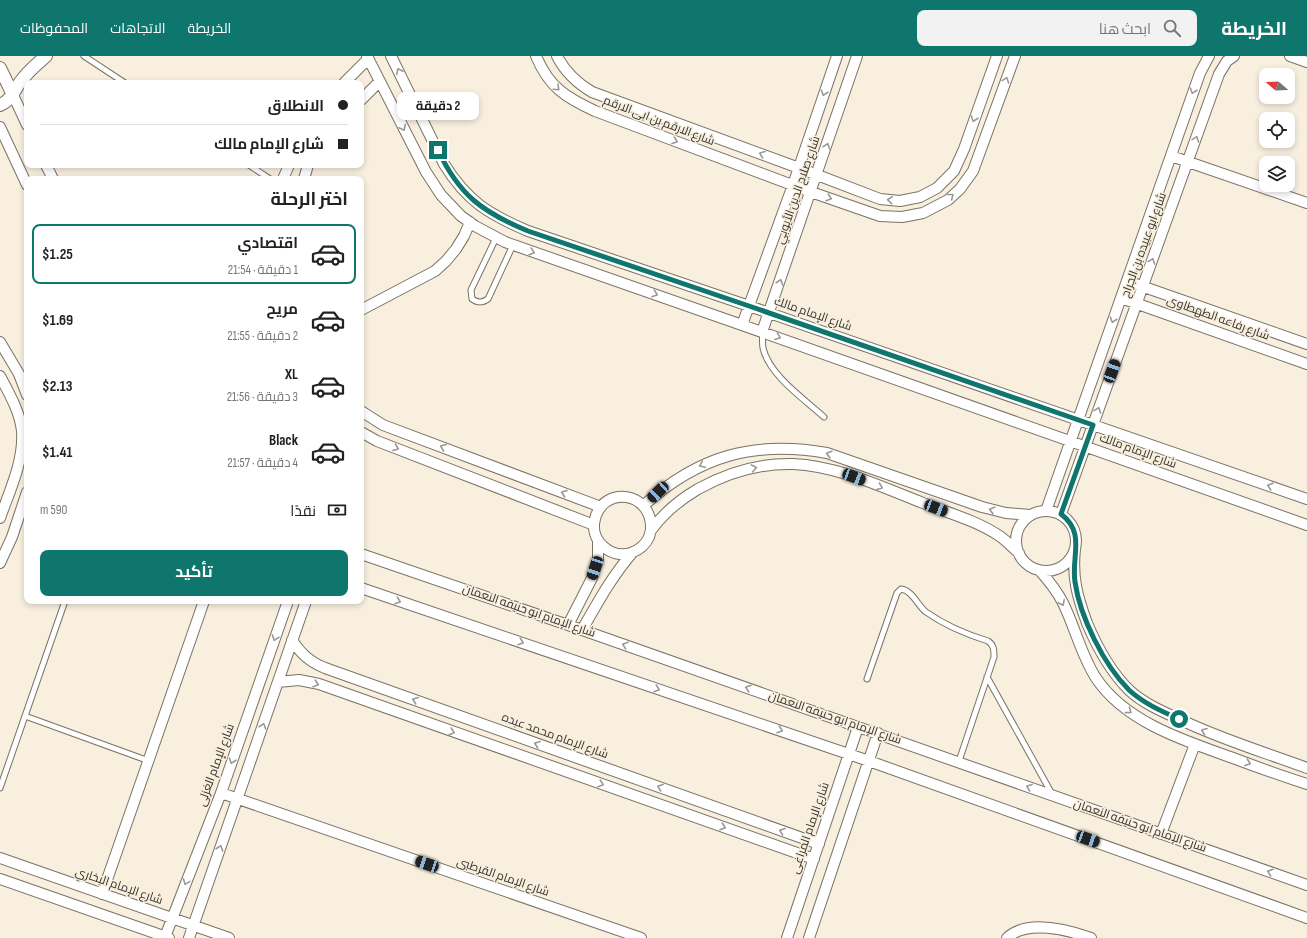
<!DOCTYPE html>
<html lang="ar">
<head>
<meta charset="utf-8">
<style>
  :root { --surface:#fff; --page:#f2f2f2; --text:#222; --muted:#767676; --line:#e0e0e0; --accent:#0f766e }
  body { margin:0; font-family:"Sofia Sans Condensed",Cairo,sans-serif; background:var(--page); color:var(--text); direction:rtl; height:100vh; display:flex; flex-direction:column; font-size:15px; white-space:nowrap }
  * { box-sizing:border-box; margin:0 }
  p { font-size:13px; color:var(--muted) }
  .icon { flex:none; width:22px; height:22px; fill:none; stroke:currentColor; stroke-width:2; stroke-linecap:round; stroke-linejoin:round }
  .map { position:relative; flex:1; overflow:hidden; direction:ltr }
  .sheet { position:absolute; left:24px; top:120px; width:340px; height:428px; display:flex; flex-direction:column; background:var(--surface); border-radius:8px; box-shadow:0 2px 6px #0003; direction:rtl }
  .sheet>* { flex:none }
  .guide { position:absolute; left:24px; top:24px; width:340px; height:88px; border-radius:8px; box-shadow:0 2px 6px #0003; direction:rtl; display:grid; align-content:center; height:88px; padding:0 16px; background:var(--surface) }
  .needle { width:26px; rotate:289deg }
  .controls { position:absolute; left:1259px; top:12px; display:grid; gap:8px }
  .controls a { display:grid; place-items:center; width:36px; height:36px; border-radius:8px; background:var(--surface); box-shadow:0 2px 6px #0003; font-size:20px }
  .end { position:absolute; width:18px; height:18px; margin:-9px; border:5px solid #0f766e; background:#fff; box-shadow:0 0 0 2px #fff }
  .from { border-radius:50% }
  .bubble { position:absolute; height:28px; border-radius:8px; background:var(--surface); box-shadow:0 2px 6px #0003; font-size:13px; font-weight:700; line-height:28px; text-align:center; direction:rtl }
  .car { position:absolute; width:12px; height:24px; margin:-12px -6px; border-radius:5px; box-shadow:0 0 3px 1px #0007; background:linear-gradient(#222 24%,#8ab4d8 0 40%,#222 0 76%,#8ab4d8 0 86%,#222 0) }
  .guide b { display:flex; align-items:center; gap:14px; height:38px; font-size:15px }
  .guide b+b { border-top:1px solid var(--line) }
  .guide i { width:10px; height:10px; background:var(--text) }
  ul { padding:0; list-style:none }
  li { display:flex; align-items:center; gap:12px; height:60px; margin:0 8px 6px; padding:0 8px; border:2px solid transparent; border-radius:8px }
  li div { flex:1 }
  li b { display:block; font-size:15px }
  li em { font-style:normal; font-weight:700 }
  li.selected { border-color:var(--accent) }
  li>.icon { width:36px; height:36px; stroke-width:1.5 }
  h2 { padding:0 16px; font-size:18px; line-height:48px }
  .pay { display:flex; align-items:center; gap:10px; height:44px; padding:0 16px; font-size:15px }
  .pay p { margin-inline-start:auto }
  .action { display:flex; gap:8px; margin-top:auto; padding:8px 16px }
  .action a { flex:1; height:46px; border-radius:8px; background:var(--accent); color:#fff; font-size:16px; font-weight:700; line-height:46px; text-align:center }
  header { display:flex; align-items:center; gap:24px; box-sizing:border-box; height:56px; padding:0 20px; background:var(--accent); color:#fff }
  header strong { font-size:19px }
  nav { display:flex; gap:22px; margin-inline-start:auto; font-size:14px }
  .search { width:280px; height:36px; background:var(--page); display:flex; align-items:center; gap:10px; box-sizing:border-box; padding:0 14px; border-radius:8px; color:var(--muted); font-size:15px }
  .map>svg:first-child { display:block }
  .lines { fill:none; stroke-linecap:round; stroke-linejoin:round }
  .service-casing { stroke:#7a7264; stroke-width:7 }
  .minor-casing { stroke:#7a7264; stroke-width:12 }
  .tertiary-casing { stroke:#7a7264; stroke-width:14 }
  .service { stroke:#fff; stroke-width:5 }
  .minor { stroke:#fff; stroke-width:10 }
  .tertiary { stroke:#fff; stroke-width:12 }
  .oneway { stroke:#9a9896 }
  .route { stroke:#0f766e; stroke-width:5 }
  .labels { text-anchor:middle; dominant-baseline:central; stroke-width:3; stroke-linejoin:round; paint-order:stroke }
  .street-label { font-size:12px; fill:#35322c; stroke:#f8efdf }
</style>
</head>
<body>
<header>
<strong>الخريطة</strong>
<div class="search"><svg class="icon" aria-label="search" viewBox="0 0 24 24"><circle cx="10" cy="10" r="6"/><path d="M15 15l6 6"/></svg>ابحث هنا</div>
<nav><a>الخريطة</a><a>الاتجاهات</a><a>المحفوظات</a></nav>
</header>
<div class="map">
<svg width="1307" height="882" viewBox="0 0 1307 882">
  <rect width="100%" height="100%" fill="#f8efdf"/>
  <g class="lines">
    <defs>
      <path id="service" d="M84,0l41,27
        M249,109l21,14
        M496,182l-25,52 1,9c6,4 10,4 16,0l25,-54
        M762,276c1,5 0,11 1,16 6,27 41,51 61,69
        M987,621l65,117
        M867,623l30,-86 4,-4c11,1 17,17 25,23 20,14 39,22 62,29 6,4 6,9 6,16l-35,104
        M25,660l124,45
        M0,732l65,-187"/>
      <path id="minor" d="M367,0l59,116 15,23 20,21 14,10 30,16 237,83 565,200
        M391,0l53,108c23,37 44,50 84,67l221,75 558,193
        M536,0c13,31 29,41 59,55l216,81 69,24 22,1 21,-4 25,-13 12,-11 13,-18 42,-115
        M557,0c8,16 20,27 35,36l207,76 81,31 20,2 20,-4 17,-9 17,-17 10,-22 33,-93
        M1290,0l17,6
        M344,27l24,-24
        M13,39l14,30
        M361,44l18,-18
        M0,71l27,58
        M1171,100l136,47
        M46,109l7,14
        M283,123l6,-14
        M304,123l4,-14
        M1127,225l180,63
        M1121,242l186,66
        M361,254l74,-39 11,-10 10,-12 8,-13 6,-14
        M742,269l51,-140 44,-129
        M762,276l95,-276
        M0,286l19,32 8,21
        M0,320c9,17 20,36 22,55 2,30 -12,59 -22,87
        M361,355l22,14 218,82
        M361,376l16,9 217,84
        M643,450c55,-50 111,-66 184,-53l155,54 24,6 24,2
        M1016 485a30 30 0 1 1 60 0a30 30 0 1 1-60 0Z
        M1046,455l154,-438 9,-17
        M1061,458l158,-440 8,-13 7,-5
        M651,474c2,-39 -48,-45 -56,-11 -6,22 16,40 36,34 8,-3 15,-9 18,-16 1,-3 1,-6 3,-8 12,-16 29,-30 46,-40 29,-16 62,-26 95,-25 45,2 89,23 130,39 25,10 52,17 75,32 8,5 14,12 21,18
        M1075,493c-3,28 2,47 12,74 10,24 23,48 42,67 14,13 32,21 50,29 41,20 85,33 128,49
        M361,498l207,71 739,260
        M0,507l12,-26 15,-45
        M1040,515c9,10 17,20 23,32 12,24 18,52 33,75 29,44 89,63 137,80 24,9 49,18 74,26
        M361,532l508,173 438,157
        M568,569l24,-47 6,-19v-18
        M582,574c16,-28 30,-54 51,-78
        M292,584c9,14 18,22 33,28l494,176
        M278,626l21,-2 20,4 495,175
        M221,737l420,145
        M1161,778l34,-90
        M0,802l229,80
        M0,823l169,59
        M102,838l102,-293
        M165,881l56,-144 67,-192
        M189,882l117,-337
        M787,882l71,-211
        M809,882l69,-205
        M1007,882c20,-19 61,-8 84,0"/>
      <path id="tertiary" d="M0,12l13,27
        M0,49c12,-5 14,-15 21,-24 7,-10 16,-17 25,-25"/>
    </defs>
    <use href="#service" class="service-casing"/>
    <use href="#minor" class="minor-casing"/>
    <use href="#tertiary" class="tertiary-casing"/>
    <use href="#service" class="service"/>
    <use href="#minor" class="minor"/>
    <use href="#tertiary" class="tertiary"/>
  </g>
  <defs><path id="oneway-chevron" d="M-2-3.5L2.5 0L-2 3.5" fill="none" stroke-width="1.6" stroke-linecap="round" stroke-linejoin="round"/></defs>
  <g class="oneway">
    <use href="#oneway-chevron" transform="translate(399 15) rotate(-116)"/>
    <use href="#oneway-chevron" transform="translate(1006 24) rotate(-70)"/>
    <use href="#oneway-chevron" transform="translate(557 32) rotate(43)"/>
    <use href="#oneway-chevron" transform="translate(1193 35) rotate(109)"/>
    <use href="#oneway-chevron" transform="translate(824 37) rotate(109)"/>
    <use href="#oneway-chevron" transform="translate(974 63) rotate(109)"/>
    <use href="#oneway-chevron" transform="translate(403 72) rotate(63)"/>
    <use href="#oneway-chevron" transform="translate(1196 83) rotate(-70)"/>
    <use href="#oneway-chevron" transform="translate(675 85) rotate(20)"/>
    <use href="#oneway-chevron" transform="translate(827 90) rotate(-71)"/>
    <use href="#oneway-chevron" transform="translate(762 98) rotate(-160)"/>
    <use href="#oneway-chevron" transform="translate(951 140) rotate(-39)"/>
    <use href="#oneway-chevron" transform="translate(829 142) rotate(19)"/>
    <use href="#oneway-chevron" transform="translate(890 144) rotate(-175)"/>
    <use href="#oneway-chevron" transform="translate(532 196) rotate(19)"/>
    <use href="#oneway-chevron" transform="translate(1152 205) rotate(-70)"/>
    <use href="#oneway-chevron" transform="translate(780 226) rotate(-71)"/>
    <use href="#oneway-chevron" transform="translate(655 238) rotate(19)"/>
    <use href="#oneway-chevron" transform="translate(1113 264) rotate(109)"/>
    <use href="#oneway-chevron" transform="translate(778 281) rotate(20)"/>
    <use href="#oneway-chevron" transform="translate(1098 354) rotate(-70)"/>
    <use href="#oneway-chevron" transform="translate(443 391) rotate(-159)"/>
    <use href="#oneway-chevron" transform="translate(396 392) rotate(21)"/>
    <use href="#oneway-chevron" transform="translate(829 398) rotate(-164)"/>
    <use href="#oneway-chevron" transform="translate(702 409) rotate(155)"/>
    <use href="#oneway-chevron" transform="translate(754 412) rotate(-11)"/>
    <use href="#oneway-chevron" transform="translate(1270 430) rotate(-161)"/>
    <use href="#oneway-chevron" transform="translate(880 431) rotate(21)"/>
    <use href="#oneway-chevron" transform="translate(564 437) rotate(-159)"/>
    <use href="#oneway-chevron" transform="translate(992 454) rotate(-165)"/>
    <use href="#oneway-chevron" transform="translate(398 545) rotate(19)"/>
    <use href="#oneway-chevron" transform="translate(1062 547) rotate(64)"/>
    <use href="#oneway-chevron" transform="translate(275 582) rotate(109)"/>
    <use href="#oneway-chevron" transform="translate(521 586) rotate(19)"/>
    <use href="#oneway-chevron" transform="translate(625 589) rotate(-161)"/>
    <use href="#oneway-chevron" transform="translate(316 628) rotate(18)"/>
    <use href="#oneway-chevron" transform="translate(748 632) rotate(-161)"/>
    <use href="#oneway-chevron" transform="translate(657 633) rotate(19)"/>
    <use href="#oneway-chevron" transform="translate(415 644) rotate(-160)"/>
    <use href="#oneway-chevron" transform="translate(1129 655) rotate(36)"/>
    <use href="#oneway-chevron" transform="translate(263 670) rotate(-71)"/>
    <use href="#oneway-chevron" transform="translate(780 674) rotate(19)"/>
    <use href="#oneway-chevron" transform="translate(1204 675) rotate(-159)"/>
    <use href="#oneway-chevron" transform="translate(452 676) rotate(19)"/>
    <use href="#oneway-chevron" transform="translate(537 688) rotate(-160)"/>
    <use href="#oneway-chevron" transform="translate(232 705) rotate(109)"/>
    <use href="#oneway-chevron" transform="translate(1248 707) rotate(20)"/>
    <use href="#oneway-chevron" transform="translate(601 728) rotate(19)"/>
    <use href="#oneway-chevron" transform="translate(660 731) rotate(-160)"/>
    <use href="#oneway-chevron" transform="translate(1029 731) rotate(-160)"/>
    <use href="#oneway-chevron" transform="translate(723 771) rotate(19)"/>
    <use href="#oneway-chevron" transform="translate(782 775) rotate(-160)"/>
    <use href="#oneway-chevron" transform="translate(220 792) rotate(-71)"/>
    <use href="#oneway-chevron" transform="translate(1270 816) rotate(-161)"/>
    <use href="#oneway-chevron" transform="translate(186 826) rotate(111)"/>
  </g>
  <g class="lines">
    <path class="route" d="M438,94c21,45 44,62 90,81l221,75 344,119 -32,89c25,19 10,42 14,68 5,35 29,83 54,108 14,13 32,21 50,29"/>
  </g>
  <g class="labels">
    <g class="street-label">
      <text transform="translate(659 65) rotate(21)">شارع الارقم بن ابى الارقم</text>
      <text transform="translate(798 134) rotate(-71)">شارع صلاح الدين الأيوبي</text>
      <text transform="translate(1144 189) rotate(-70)">شارع ابو عبيده بن الجراح</text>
      <text transform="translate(813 258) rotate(19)">شارع الإمام مالك</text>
      <text transform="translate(1218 262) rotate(20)">شارع رفاعه الطهطاوى</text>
      <text transform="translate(1138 395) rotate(20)">شارع الإمام مالك</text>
      <text transform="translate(529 555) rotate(19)">شارع الإمام ابو حنيفه النعمان</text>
      <text transform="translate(835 662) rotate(19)">شارع الإمام ابو حنيفه النعمان</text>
      <text transform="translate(555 680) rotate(20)">شارع الإمام محمد عبده</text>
      <text transform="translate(216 709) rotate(-70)">شارع الإمام الغزلى</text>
      <text transform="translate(1140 770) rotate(19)">شارع الإمام ابو حنيفه النعمان</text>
      <text transform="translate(810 772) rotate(-71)">شارع الإمام المراغى</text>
      <text transform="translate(503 821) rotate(19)">شارع الإمام القرطبى</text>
      <text transform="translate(119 830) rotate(19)">شارع الإمام البخاري</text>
    </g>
  </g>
</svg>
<div class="controls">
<a><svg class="needle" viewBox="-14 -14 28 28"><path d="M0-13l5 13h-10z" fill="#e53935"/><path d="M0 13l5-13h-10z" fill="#767676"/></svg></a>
<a><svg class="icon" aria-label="locate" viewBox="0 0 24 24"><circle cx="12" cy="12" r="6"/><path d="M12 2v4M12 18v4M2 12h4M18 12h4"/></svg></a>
<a><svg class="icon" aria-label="layers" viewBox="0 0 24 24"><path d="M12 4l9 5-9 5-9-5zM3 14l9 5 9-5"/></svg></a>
</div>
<i class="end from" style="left:1179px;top:663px"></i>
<i class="end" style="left:438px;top:94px"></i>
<div class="bubble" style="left:397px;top:36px;width:82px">2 دقيقة</div>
<i class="car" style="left:1112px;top:315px;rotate:20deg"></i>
<i class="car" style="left:854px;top:421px;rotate:111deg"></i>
<i class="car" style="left:658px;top:436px;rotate:227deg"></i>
<i class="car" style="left:936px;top:452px;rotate:111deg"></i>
<i class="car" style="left:595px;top:512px;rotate:199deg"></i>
<i class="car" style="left:1088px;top:783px;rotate:110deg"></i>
<i class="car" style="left:427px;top:808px;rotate:289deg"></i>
<div class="guide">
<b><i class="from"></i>الانطلاق</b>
<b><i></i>شارع الإمام مالك</b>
</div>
<section class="sheet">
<h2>اختر الرحلة</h2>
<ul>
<li class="selected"><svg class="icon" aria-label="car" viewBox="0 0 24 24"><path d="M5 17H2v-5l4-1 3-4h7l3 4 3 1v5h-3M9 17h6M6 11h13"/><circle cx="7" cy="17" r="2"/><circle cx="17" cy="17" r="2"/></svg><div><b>اقتصادي</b><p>1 دقيقة · 21:54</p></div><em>$1.25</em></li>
<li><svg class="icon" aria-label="car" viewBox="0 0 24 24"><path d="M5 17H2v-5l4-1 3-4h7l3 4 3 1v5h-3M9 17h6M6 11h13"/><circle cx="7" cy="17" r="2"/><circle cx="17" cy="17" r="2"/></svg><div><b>مريح</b><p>2 دقيقة · 21:55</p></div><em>$1.69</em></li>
<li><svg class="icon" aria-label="car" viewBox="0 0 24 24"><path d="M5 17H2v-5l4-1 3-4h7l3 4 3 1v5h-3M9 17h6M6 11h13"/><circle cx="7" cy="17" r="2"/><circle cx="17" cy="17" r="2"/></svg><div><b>XL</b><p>3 دقيقة · 21:56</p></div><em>$2.13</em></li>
<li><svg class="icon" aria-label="car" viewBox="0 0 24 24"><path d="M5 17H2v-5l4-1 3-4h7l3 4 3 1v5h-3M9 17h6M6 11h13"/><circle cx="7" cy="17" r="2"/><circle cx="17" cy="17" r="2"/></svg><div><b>Black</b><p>4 دقيقة · 21:57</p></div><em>$1.41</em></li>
</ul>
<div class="pay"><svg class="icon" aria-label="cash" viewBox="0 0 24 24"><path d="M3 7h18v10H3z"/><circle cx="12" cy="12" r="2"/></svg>نقدًا<p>590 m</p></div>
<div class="action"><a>تأكيد</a></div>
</section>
</div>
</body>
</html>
